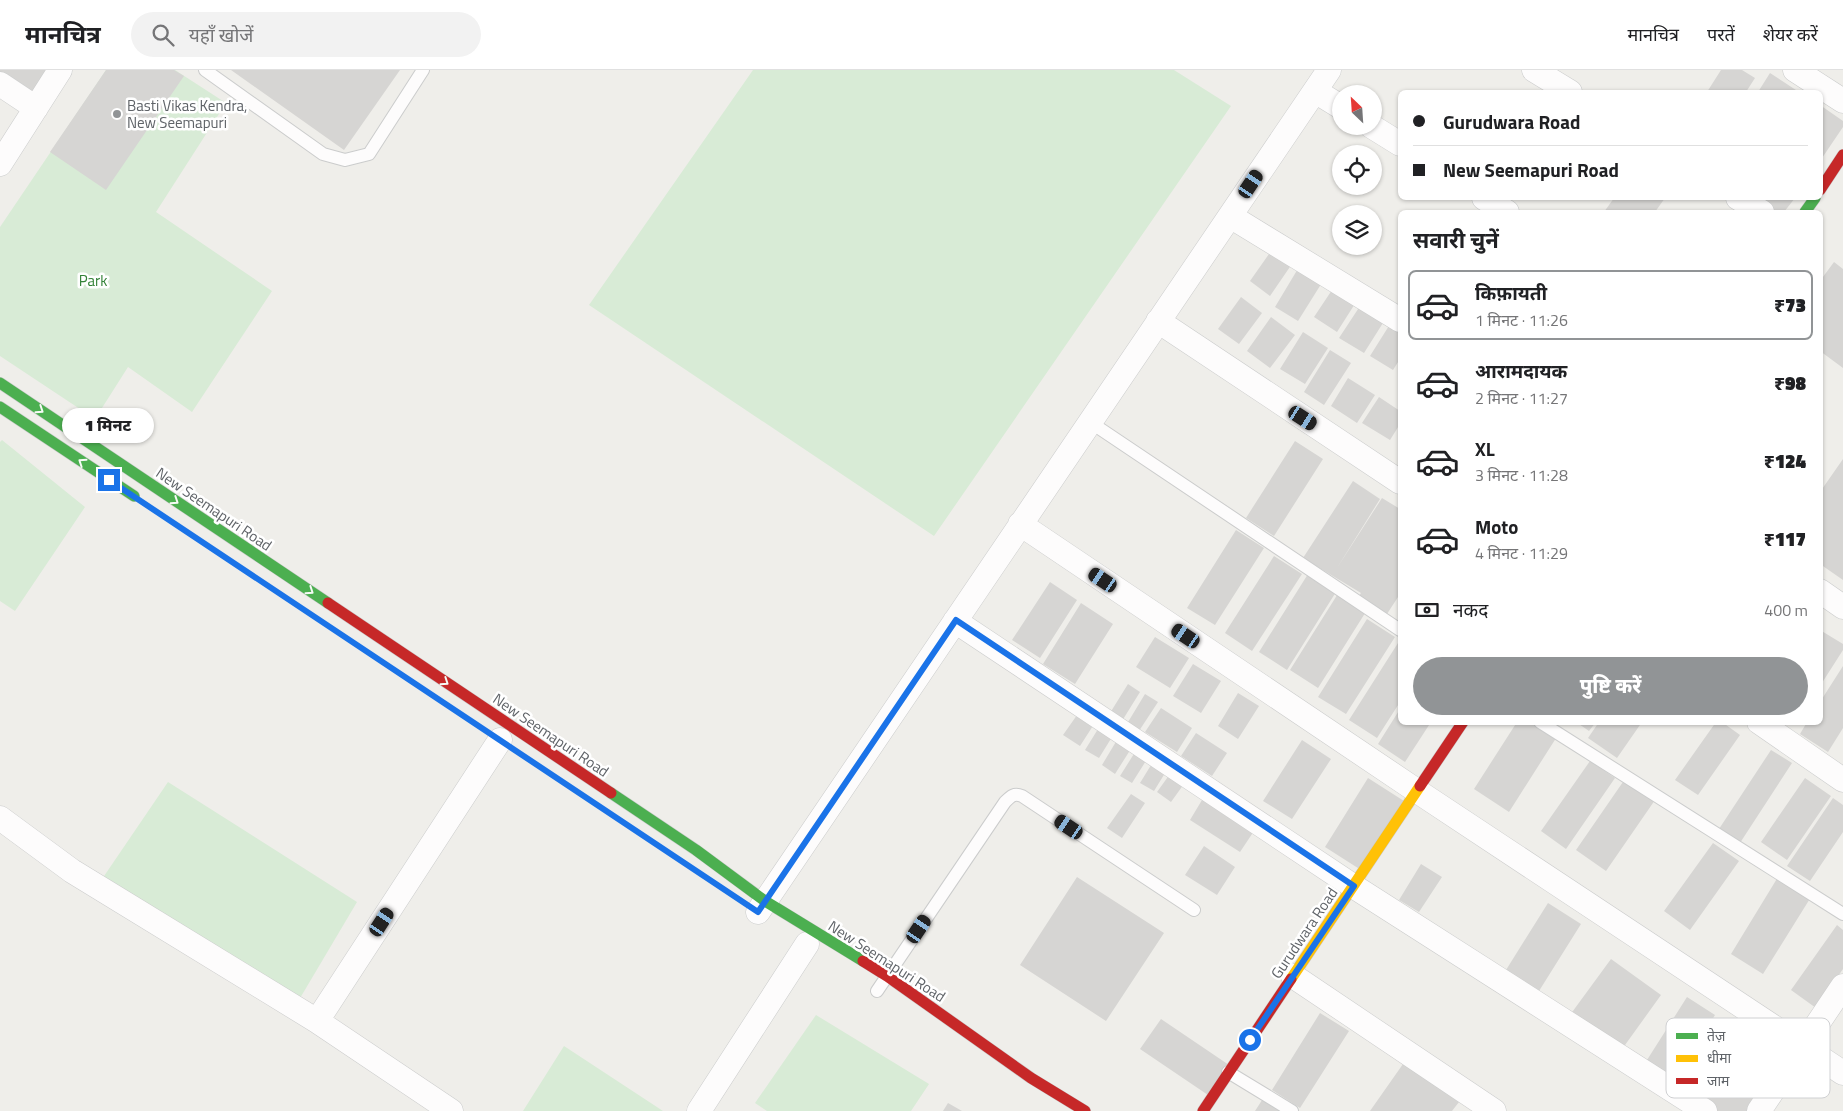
<!DOCTYPE html>
<html lang="hi">
<head>
<meta charset="utf-8">
<style>
  :root { --surface:#fff; --page:#f2f2f2; --text:#202124; --muted:#757577; --line:#e0e0e0; --accent:#919496 }
  body { margin:0; font-family:"Titillium Web","Noto Sans Devanagari",sans-serif; background:var(--page); color:var(--text); height:100vh; display:flex; flex-direction:column; font-size:19px; white-space:nowrap }
  * { box-sizing:border-box; margin:0 }
  p { font-size:16px; color:var(--muted) }
  .icon { flex:none; width:28px; height:28px; fill:none; stroke:currentColor; stroke-width:2; stroke-linecap:round; stroke-linejoin:round }
  .map { position:relative; flex:1; overflow:hidden }
  .sheet { position:absolute; left:1398px; top:140px; width:425px; height:515px; display:flex; flex-direction:column; background:var(--surface); border-radius:8px; box-shadow:0 1px 4px #0004 }
  .sheet>* { flex:none }
  .top-card { position:absolute; left:1398px; top:20px; width:425px; height:110px; border-radius:8px; box-shadow:0 1px 4px #0004; display:grid; align-content:center; height:110px; padding:0 15px; background:var(--surface) }
  .needle { width:32px; rotate:335deg }
  .controls { position:absolute; left:1332px; top:15px; display:grid; gap:10px }
  .controls a { display:grid; place-items:center; width:50px; height:50px; border-radius:50%; background:var(--surface); box-shadow:0 1px 4px #0004; font-size:25px }
  .end { position:absolute; width:22px; height:22px; margin:-11px; border:6px solid #1a73e8; background:#fff; box-shadow:0 0 0 2px #fff }
  .from { border-radius:50% }
  .bubble { position:absolute; height:35px; border-radius:18px; background:var(--surface); box-shadow:0 1px 4px #0004; font-size:16px; font-weight:800; line-height:35px; text-align:center }
  .car { position:absolute; width:15px; height:30px; margin:-15px -8px; border-radius:6px; box-shadow:0 0 4px 1px #0007; background:linear-gradient(#222 24%,#8ab4d8 0 40%,#222 0 76%,#8ab4d8 0 86%,#222 0) }
  .top-card b { display:flex; align-items:center; gap:18px; height:48px; font-size:19px }
  .top-card b+b { border-top:1px solid var(--line) }
  .top-card i { width:12px; height:12px; background:var(--text) }
  ul { padding:0; list-style:none }
  li { display:flex; align-items:center; gap:15px; height:70px; margin:0 10px 8px; padding:0 5px; border:2px solid transparent; border-radius:8px }
  li div { flex:1 }
  li b { display:block; font-size:19px }
  li em { font-style:normal; font-weight:800 }
  li.active { border-color:var(--accent) }
  li>.icon { width:45px; height:45px; stroke-width:1.5 }
  h2 { padding:0 15px; font-size:22px; line-height:60px }
  .pay { display:flex; align-items:center; gap:12px; height:55px; padding:0 15px; font-size:19px }
  .pay p { margin-inline-start:auto }
  .primary-button { display:flex; gap:10px; margin-top:auto; padding:10px 15px }
  .primary-button a { flex:1; height:58px; border-radius:30px; background:var(--accent); color:#fff; font-size:20px; font-weight:800; line-height:58px; text-align:center }
  header { display:flex; align-items:center; gap:30px; box-sizing:border-box; height:70px; padding:0 25px; background:var(--surface); border-bottom:1px solid var(--line) }
  header strong { font-size:24px }
  nav { display:flex; gap:28px; margin-inline-start:auto; font-size:18px }
  .search { width:350px; height:45px; background:var(--page); display:flex; align-items:center; gap:12px; box-sizing:border-box; padding:0 18px; border-radius:28px; color:var(--muted); font-size:19px }
  .map>svg:first-child { display:block }
  .green { fill:#d8ebd6 }
  .building { fill:#d6d5d3 }
  .lines { fill:none; stroke-linecap:round; stroke-linejoin:round }
  .lane-casing { stroke:#cbcccc; stroke-width:14 }
  .street-casing { stroke:#cbcccc; stroke-width:25 }
  .fast-casing { stroke:#cacacb; stroke-width:12 }
  .slow-casing { stroke:#cacacb; stroke-width:12 }
  .jam-casing { stroke:#cacacb; stroke-width:12 }
  .lane { stroke:#fdfcfc; stroke-width:12 }
  .street { stroke:#fdfcfc; stroke-width:24 }
  .fast { stroke:#4caf50; stroke-width:11 }
  .slow { stroke:#ffc107; stroke-width:11 }
  .jam { stroke:#c62828; stroke-width:11 }
  .oneway { stroke:#f6fbf6 }
  .route { stroke:#1a73e8; stroke-width:6 }
  .poi-dot { fill:#919496; stroke:#fff; stroke-width:2 }
  .labels { text-anchor:middle; dominant-baseline:central; stroke-width:5; stroke-linejoin:round; paint-order:stroke }
  .poi-label { font-size:15px; fill:#5f6368; stroke:#fff; text-anchor:start }
  .park-label { font-size:15px; fill:#348238; stroke:#fff }
  .street-label { font-size:15px; fill:#5f6368; stroke:#fff }
  .key { fill:#fff; stroke:#cfd0d2; stroke-width:1 }
  .key-label { font-size:14px; fill:#5f6368 }
</style>
</head>
<body>
<header>
<strong>मानचित्र</strong>
<div class="search"><svg class="icon" aria-label="search" viewBox="0 0 24 24"><circle cx="10" cy="10" r="6"/><path d="M15 15l6 6"/></svg>यहाँ खोजें</div>
<nav><a>मानचित्र</a><a>परतें</a><a>शेयर करें</a></nav>
</header>
<div class="map">
<svg width="1843" height="1041" viewBox="0 0 1843 1041">
  <rect width="100%" height="100%" fill="#efeeea"/>
  <path class="green" d="M106,0h69l51,33 -70,109 116,79 -80,121 -64,-45 -33,52 -95,-63v-129z
    M753,0h421l57,36 -297,430 -345,-231z
    M2,370l83,67 -70,104 -15,-10v-159z
    M168,712l189,120 -64,108 -193,-128z
    M816,945l113,69 -18,27h-144l-12,-8z
    M564,976l99,65h-140z"/>
  <path class="building" d="M0,0h57l-19,29 -38,-25z
    M106,0h68l10,6 -78,114 -56,-38z
    M231,0h169l-56,80z
    M1721,0h21l13,8 -9,14h-39z
    M1770,3l29,19h-41z
    M1820,35l23,16v6l-23,34z
    M1614,128h51l-10,14h-51z
    M1751,128h44l-11,14h-10z
    M1276,174l20,14 -26,38 -20,-15z
    M1834,192l9,7v99l-23,-17v-70z
    M1299,197l24,14 -25,40 -23,-14z
    M1336,214l22,15 -21,33 -23,-15z
    M1241,227l21,16 -23,31 -21,-15z
    M1364,230l24,15 -24,38 -25,-15z
    M1271,247l24,18 -25,33 -23,-17z
    M1392,251l8,5v33l-7,11 -23,-14z
    M1303,262l25,16 -23,36 -25,-15z
    M1330,280l21,13 -27,42 -20,-13z
    M1348,308l27,17 -18,28 -26,-17z
    M1379,327l21,14v13l-10,16 -28,-17z
    M1295,371l28,18 -49,77 -28,-18z
    M1843,389v121l-23,-16v-72z
    M1353,411l27,18 -43,69 45,-70 18,11v85l-15,23 -28,-18 4,-6 -58,-35z
    M1236,460l28,18 -49,77 -28,-17z
    M1274,486l28,18 -50,77 -27,-18z
    M1308,504l28,18 -49,78 -28,-18z
    M1050,512l27,18 -37,58 -28,-18z
    M1339,522l28,18 -49,78 -28,-18z
    M1081,533l32,21 -38,60 -32,-20z
    M1367,549l28,18 -49,77 -28,-17z
    M1820,560l23,14v6l-23,36z
    M1155,567l34,21 -19,30 -34,-21z
    M1398,573l2,1v58l-23,36 -28,-18z
    M1193,594l28,17 -20,32 -28,-17z
    M1843,596v62l-15,24 -28,-18 7,-12h13v-20z
    M1128,614l12,8 -18,29 -12,-8z
    M1238,623l21,13 -21,33 -20,-13z
    M1145,624l13,8 -21,32 -12,-7z
    M1082,638l16,10 -18,28 -17,-11z
    M1161,638l31,20 -15,24 -32,-20z
    M1400,639v13h31l-26,40 -27,-18z
    M1103,651l14,8 -18,29 -14,-8z
    M1517,652h21l20,13 -49,77 -35,-23z
    M1576,652h20l-7,9z
    M1599,652h43l-25,36 -29,-20z
    M1716,652h6l18,13 -42,60 -23,-15z
    M1196,663l31,20 -15,23 -31,-20z
    M1120,665l14,9 -19,30 -13,-9z
    M1302,670l29,19 -39,60 -29,-18z
    M1137,679l12,7 -17,27 -12,-7z
    M1771,680l21,13 -54,83 -21,-14z
    M1156,687l14,8 -16,26 -14,-8z
    M1590,691l25,17 -49,71 -25,-18z
    M1175,697l14,10 -18,25 -14,-10z
    M1368,708l36,23 -43,69 -36,-23z
    M1805,708l26,18 -44,64 -26,-18z
    M1625,709l30,21 -49,71 -30,-21z
    M1131,724l14,9 -23,35 -15,-10z
    M1205,725l51,33 -16,24 -50,-32z
    M1833,728l10,7v27l-33,49 -23,-15z
    M1713,773l26,18 -49,69 -26,-19z
    M1204,776l31,21 -18,28 -32,-20z
    M1421,794l21,13 -23,35 -20,-12z
    M1077,807l87,56 -58,88 -86,-56z
    M1778,807l33,20 -48,77 -32,-20z
    M1548,833l33,21 -42,67 -33,-21z
    M1837,855l6,5v39l-27,39 -25,-18z
    M1611,889l50,36 -41,57 -50,-37z
    M1687,927l28,18 -40,63 -28,-18z
    M1320,943l29,18 -49,77 -28,-18z
    M1161,949l68,46 -21,30 -68,-46z
    M1749,959l38,24 -37,58h-37l-11,-8z
    M1403,994l56,38 -7,9h-82z
    M1264,1027l23,14h-32z
    M948,1033l14,8h-19z"/>
  <g class="lines">
    <defs>
      <path id="lane" d="M205,0l118,84 22,6 24,-6 54,-84
        M1090,352l310,208
        M1540,652l303,192
        M877,921l128,-189c6,-6 9,-9 17,-6l172,114
        M1228,1002l64,39"/>
      <path id="street" d="M1534,0l36,22
        M1795,0l48,31
        M0,14l36,24
        M1315,21l26,16
        M1371,56l29,18
        M0,94l60,-94
        M1484,128l23,14
        M1738,128l24,14
        M1230,146l170,104
        M1158,251l242,161
        M1020,454l397,267 426,282
        M1820,521l23,16
        M955,551l398,265 352,225
        M1759,652l84,58
        M0,748l72,53 245,150
        M758,842l571,-842
        M1293,906l201,135
        M451,1041l-134,-90 183,-281
        M699,1041l108,-167
        M1759,1041l84,-125"/>
      <path id="fast" d="M1805,142l10,-14
        M0,313l328,220
        M0,337l134,89
        M611,723l85,57 69,51 98,60"/>
      <path id="slow" d="M1291,909l129,-193"/>
      <path id="jam" d="M1820,120l23,-35
        M328,533l283,190
        M1420,716l43,-64
        M863,891l24,15 144,102 54,33
        M1203,1041l88,-132"/>
    </defs>
    <use href="#lane" class="lane-casing"/>
    <use href="#street" class="street-casing"/>
    <use href="#fast" class="fast-casing"/>
    <use href="#slow" class="slow-casing"/>
    <use href="#jam" class="jam-casing"/>
    <use href="#lane" class="lane"/>
    <use href="#street" class="street"/>
    <use href="#fast" class="fast"/>
    <use href="#slow" class="slow"/>
    <use href="#jam" class="jam"/>
  </g>
  <defs><path id="oneway-chevron" d="M-2-3.5L2.5 0L-2 3.5" fill="none" stroke-width="1.6" stroke-linecap="round" stroke-linejoin="round" transform="scale(1.25)"/></defs>
  <g class="oneway">
    <use href="#oneway-chevron" transform="translate(40 340) rotate(34)"/>
    <use href="#oneway-chevron" transform="translate(82 392) rotate(-146)"/>
    <use href="#oneway-chevron" transform="translate(175 431) rotate(34)"/>
    <use href="#oneway-chevron" transform="translate(310 521) rotate(34)"/>
    <use href="#oneway-chevron" transform="translate(445 612) rotate(34)"/>
  </g>
  <g class="lines">
    <path class="route" d="M109,410l649,432 198,-292 398,266 -104,154"/>
  </g>
  <circle class="poi-dot" cx="117" cy="44" r="5"/>
  <g class="labels">
    <g class="poi-label">
      <text x="127" y="35">Basti Vikas Kendra,<tspan x="127" dy="17">New Seemapuri</tspan></text>
    </g>
    <g class="park-label">
      <text x="93" y="210">Park</text>
    </g>
    <g class="street-label">
      <text transform="translate(214 439) rotate(34)">New Seemapuri Road</text>
      <text transform="translate(551 665) rotate(34)">New Seemapuri Road</text>
      <text transform="translate(1304 863) rotate(-56)">Gurudwara Road</text>
      <text transform="translate(887 891) rotate(33)">New Seemapuri Road</text>
    </g>
  </g>
  <rect x="1666" y="948" width="164" height="80" rx="8" class="key"/>
  <rect x="1676" y="963" width="22" height="6" fill="#4caf50"/>
  <rect x="1676" y="985" width="22" height="7" fill="#ffc107"/>
  <rect x="1676" y="1008" width="22" height="6" fill="#c62828"/>
  <g class="key-label">
    <text x="1707" y="971">तेज़</text>
    <text x="1707" y="993">धीमा</text>
    <text x="1707" y="1016">जाम</text>
  </g>
</svg>
<div class="controls">
<a><svg class="needle" viewBox="-14 -14 28 28"><path d="M0-13l5 13h-10z" fill="#e53935"/><path d="M0 13l5-13h-10z" fill="#757577"/></svg></a>
<a><svg class="icon" aria-label="locate" viewBox="0 0 24 24"><circle cx="12" cy="12" r="6"/><path d="M12 2v4M12 18v4M2 12h4M18 12h4"/></svg></a>
<a><svg class="icon" aria-label="layers" viewBox="0 0 24 24"><path d="M12 4l9 5-9 5-9-5zM3 14l9 5 9-5"/></svg></a>
</div>
<i class="end from" style="left:1250px;top:970px"></i>
<i class="end" style="left:109px;top:410px"></i>
<div class="bubble" style="left:62px;top:338px;width:92px">1 मिनट</div>
<i class="car" style="left:1251px;top:114px;rotate:34deg"></i>
<i class="car" style="left:1303px;top:348px;rotate:123deg"></i>
<i class="car" style="left:1103px;top:510px;rotate:304deg"></i>
<i class="car" style="left:1186px;top:566px;rotate:304deg"></i>
<i class="car" style="left:1069px;top:757px;rotate:304deg"></i>
<i class="car" style="left:382px;top:852px;rotate:33deg"></i>
<i class="car" style="left:919px;top:859px;rotate:34deg"></i>
<div class="top-card">
<b><i class="from"></i>Gurudwara Road</b>
<b><i></i>New Seemapuri Road</b>
</div>
<section class="sheet">
<h2>सवारी चुनें</h2>
<ul>
<li class="active"><svg class="icon" aria-label="car" viewBox="0 0 24 24"><path d="M5 17H2v-5l4-1 3-4h7l3 4 3 1v5h-3M9 17h6M6 11h13"/><circle cx="7" cy="17" r="2"/><circle cx="17" cy="17" r="2"/></svg><div><b>किफ़ायती</b><p>1 मिनट · 11:26</p></div><em>₹73</em></li>
<li><svg class="icon" aria-label="car" viewBox="0 0 24 24"><path d="M5 17H2v-5l4-1 3-4h7l3 4 3 1v5h-3M9 17h6M6 11h13"/><circle cx="7" cy="17" r="2"/><circle cx="17" cy="17" r="2"/></svg><div><b>आरामदायक</b><p>2 मिनट · 11:27</p></div><em>₹98</em></li>
<li><svg class="icon" aria-label="car" viewBox="0 0 24 24"><path d="M5 17H2v-5l4-1 3-4h7l3 4 3 1v5h-3M9 17h6M6 11h13"/><circle cx="7" cy="17" r="2"/><circle cx="17" cy="17" r="2"/></svg><div><b>XL</b><p>3 मिनट · 11:28</p></div><em>₹124</em></li>
<li><svg class="icon" aria-label="car" viewBox="0 0 24 24"><path d="M5 17H2v-5l4-1 3-4h7l3 4 3 1v5h-3M9 17h6M6 11h13"/><circle cx="7" cy="17" r="2"/><circle cx="17" cy="17" r="2"/></svg><div><b>Moto</b><p>4 मिनट · 11:29</p></div><em>₹117</em></li>
</ul>
<div class="pay"><svg class="icon" aria-label="cash" viewBox="0 0 24 24"><path d="M3 7h18v10H3z"/><circle cx="12" cy="12" r="2"/></svg>नकद<p>400 m</p></div>
<div class="primary-button"><a>पुष्टि करें</a></div>
</section>
</div>
</body>
</html>
